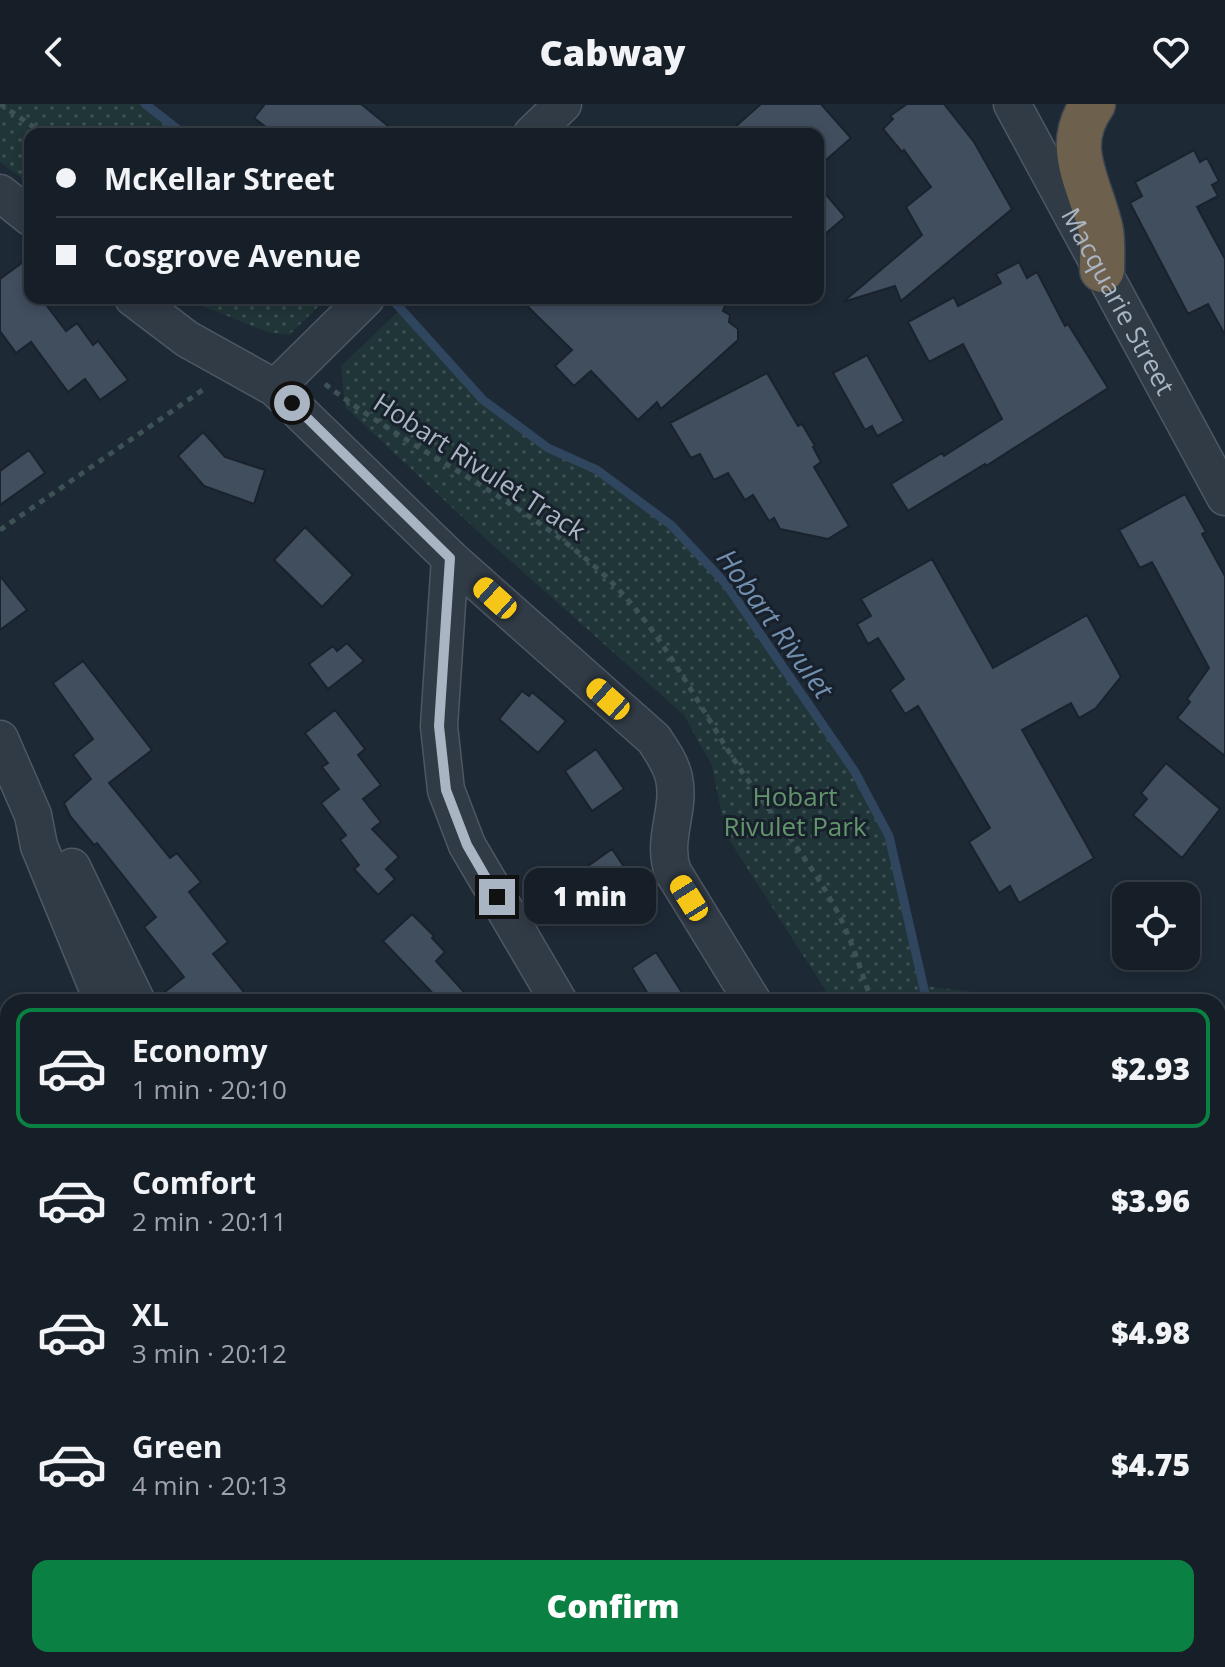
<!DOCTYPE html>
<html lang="en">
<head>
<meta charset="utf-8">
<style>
  :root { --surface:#161f28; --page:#232c34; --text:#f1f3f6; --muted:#9ea2a8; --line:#353d45; --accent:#0b8043 }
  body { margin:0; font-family:"Open Sans",sans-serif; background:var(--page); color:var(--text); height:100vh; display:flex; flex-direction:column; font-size:30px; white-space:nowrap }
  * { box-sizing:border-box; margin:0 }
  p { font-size:26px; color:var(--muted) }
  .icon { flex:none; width:44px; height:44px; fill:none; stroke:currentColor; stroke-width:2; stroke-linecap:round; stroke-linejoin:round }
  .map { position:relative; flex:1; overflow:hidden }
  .side { position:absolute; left:0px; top:890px; width:1226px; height:674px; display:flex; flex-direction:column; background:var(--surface); border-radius:24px 24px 0 0; box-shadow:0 4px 12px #0003,0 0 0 2px var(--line) }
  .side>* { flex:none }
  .top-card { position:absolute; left:24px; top:24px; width:800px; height:176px; border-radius:16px; box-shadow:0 4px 12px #0003,0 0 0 2px var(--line); display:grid; align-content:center; height:176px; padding:0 32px; background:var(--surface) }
  .controls { position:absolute; left:1112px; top:778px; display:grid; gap:16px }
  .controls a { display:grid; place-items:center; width:88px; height:88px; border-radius:16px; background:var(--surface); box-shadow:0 4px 12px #0003,0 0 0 2px var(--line); font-size:40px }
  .end { position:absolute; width:36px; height:36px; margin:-18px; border:10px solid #aab5c4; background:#111; box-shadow:0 0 0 4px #111 }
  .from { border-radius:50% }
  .bubble { position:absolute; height:56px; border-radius:16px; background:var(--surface); box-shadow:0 4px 12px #0003,0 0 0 2px var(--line); font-size:26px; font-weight:800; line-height:56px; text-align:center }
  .car { position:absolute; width:24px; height:48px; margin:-24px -12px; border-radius:10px; box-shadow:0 0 6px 2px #0007; background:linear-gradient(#f5c518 24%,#345 0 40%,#f5c518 0 76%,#345 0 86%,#f5c518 0) }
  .top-card b { display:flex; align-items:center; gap:28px; height:76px; font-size:30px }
  .top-card b+b { border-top:2px solid var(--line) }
  .top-card i { width:20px; height:20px; background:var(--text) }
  ul { padding:14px 0 0; list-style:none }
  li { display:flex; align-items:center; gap:24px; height:120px; margin:0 16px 12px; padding:0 16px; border:4px solid transparent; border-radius:16px }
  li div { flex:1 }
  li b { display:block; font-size:30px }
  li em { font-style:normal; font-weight:800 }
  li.active { border-color:var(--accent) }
  li>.icon { width:72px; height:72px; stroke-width:1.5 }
  .button { display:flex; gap:16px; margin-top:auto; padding:16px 32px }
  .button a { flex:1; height:92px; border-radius:16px; background:var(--accent); color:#fff; font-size:32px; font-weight:800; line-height:92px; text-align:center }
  header { display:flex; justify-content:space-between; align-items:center; height:104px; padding:0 32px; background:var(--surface); font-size:36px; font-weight:800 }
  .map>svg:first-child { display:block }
  .forest { fill:url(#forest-firs) }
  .park { fill:url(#park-dots) }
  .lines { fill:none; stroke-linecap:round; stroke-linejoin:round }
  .stream { stroke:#30455e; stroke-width:9 }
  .building { fill:#404e5e; stroke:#19222d; stroke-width:2 }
  .minor-casing { stroke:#4e5865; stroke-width:39 }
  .highway-casing { stroke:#3c4551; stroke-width:47 }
  .path { stroke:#3d5255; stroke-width:5; stroke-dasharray:6 6; stroke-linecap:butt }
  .minor { stroke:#313b46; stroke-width:36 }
  .highway { stroke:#6d604d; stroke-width:44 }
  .route { stroke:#aab5c4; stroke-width:10 }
  .labels { text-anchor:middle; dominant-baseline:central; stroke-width:6; stroke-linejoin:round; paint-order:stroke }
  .street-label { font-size:26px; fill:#aab5c4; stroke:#17202b }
  .park-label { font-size:26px; fill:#62956c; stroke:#17202b }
  .water-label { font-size:28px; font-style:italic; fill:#718eae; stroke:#17202b }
</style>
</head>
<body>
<header><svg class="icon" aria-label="back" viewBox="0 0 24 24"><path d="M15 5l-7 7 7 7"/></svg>Cabway<svg class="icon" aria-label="heart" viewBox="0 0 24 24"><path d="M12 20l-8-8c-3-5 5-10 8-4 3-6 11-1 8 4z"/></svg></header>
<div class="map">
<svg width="1225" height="1563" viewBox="0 0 1225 1563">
  <defs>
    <pattern id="forest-firs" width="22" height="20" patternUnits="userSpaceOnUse" patternTransform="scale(2)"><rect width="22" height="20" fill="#203537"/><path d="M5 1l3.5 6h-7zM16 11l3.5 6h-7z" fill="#3e5052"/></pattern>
    <pattern id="park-dots" width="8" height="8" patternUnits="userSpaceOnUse" patternTransform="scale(2)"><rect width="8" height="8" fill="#203537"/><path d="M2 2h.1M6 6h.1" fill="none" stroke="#3e5052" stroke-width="1.8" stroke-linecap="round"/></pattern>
  </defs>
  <rect width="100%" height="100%" fill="#1e2936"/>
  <path class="forest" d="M600,1556h301l-1,7h-297z"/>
  <path class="park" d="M0,0h145l39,30h-154v50l-30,-22z
    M183,194h144l-38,37 -22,-3z
    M402,204l81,92 65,48 49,22 74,55 55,59 129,188 34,63 36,151 87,11 1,5h-180l-107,-167 -14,-69 -28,-51 -198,-176 -141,-132 -4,-41z
    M882,1556h105v7h-104z"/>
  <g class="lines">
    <path class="stream" d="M145,0l39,30
      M391,194l92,102 65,48 49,22 74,55 55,59 129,188 34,64 38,166
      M984,1556l3,7"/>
  </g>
  <path class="building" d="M265,0h96l37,30h-123l-21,-16z
    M761,0h60l30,34 -33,29v-33h-91z
    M907,0h37l30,38 38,67 -111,92 -6,-15 -52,16 79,-67 -16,-28 25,-20 -27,-37 -2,2 -19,-23 10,-10 -3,-3z
    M1194,46l6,12 7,-4 12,23 -7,4 6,11 -21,11 28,52v76l-17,-31 -20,10 -58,-111 12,-7 -7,-14z
    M818,81l27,32 -27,23z
    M30,153v41h11l25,33 11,-8 16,22 5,-4 30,39 -28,20 -15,-21 -17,13 -37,-50 -15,11 -16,-22v-52z
    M1019,158l8,16 10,-6 28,54 3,-2 40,64 -122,78 -1,-2 -77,47 -17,-27 51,-31 2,3 58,-37 -39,-75 -34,18 -21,-40 46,-25 4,9 43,-23 -5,-9z
    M519,194h209l-5,13 7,4 -1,7 9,7v11l-77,69 -4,-7 -19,18 -47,-49 -17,15 -19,-20 17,-16z
    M867,251l37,66 -27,15 -5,-10 -7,4 -32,-57z
    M767,269l31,53 4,-2 13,22 -2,1 8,15 -7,5 35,59 -21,13 -48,-10 -6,-11 -5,3 -16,-26 -8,5 -17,-27 -14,7 -14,-26 -9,4 -21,-35z
    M203,328l22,25 40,13 -11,34 -50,-18 -26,-30z
    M29,346l16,23 -45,32v-34z
    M1185,390l21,38 -4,2 23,42v180l-48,-38 13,-16 -3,-3 22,-31 -57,-106 -12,6 -21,-38z
    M305,423l48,48 -31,32 -48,-47z
    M932,455l61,109 94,-53 34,62 -25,31 -17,10 -8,-15 -49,27 72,128 -75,45 -9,-17 -11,7 -30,-51 21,-14 -72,-122 -13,8 -15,-24 14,-11 -26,-41 -10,6 -11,-20 14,-8 -10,-17z
    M0,472l27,34 -27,20z
    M347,539l17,18 -36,28 -19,-25 24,-18 4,5z
    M83,557l69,89 -43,33 61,75 7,-5 24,29 -12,10 39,50 -15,12 39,48h-94l-1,-4 27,-21 -40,-50 12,-10 -59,-74 -3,2 -24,-29 -6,-13 27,-24 -18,-24 20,-16 -40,-56z
    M522,587l7,5 3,-4 34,29 -28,32 -39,-34z
    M335,606l30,39 -7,6 23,30 -18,14 18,23 -9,7 27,28 -13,12 9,10 -17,16 -24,-26 5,-4 -19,-25 6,-5 -25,-32 18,-14 -17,-22 6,-4 -23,-30z
    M596,645l28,40 -32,22 -27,-40z
    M1166,659l54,46 -38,49 -49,-43 14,-16 -6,-6z
    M612,745l29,43 -25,15 -28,-41z
    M412,810l22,22 -2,2 13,14 -9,9 37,41h-32l-58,-61z
    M656,848l32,50h-35l-21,-34z"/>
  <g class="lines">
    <defs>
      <g id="minor">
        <path id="s1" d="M1012,0l213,393"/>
        <path d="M532,30l31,-30"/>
        <path d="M0,89l30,24"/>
        <path d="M133,194l54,41 88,49 175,170 204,181c8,12 17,25 20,39 7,32 -13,62 -1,94l80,130"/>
        <path d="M275,284l91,-90"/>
        <path d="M450,454l-11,168 7,64 21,55 92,157"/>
        <path d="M0,635l33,76 6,31 64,156"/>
        <path d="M72,763l65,135"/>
        <path d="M1218,1536l7,-9"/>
        <path d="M130,1556l2,7"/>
        <path d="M1197,1563l6,-7"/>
      </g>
      <path id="highway" d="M1093,0c-32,44 -1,82 8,127 2,12 1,26 1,39"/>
    </defs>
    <use href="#minor" class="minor-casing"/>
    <use href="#highway" class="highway-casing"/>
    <path class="path" d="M0,0l44,30
      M325,280c85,66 186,110 267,180 61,52 97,125 139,191 35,55 80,104 109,162 13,27 22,57 32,85
      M0,426l207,-143
      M927,1556l2,7"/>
    <use href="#minor" class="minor"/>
    <use href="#highway" class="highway"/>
  </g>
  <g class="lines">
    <path class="route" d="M292,299l158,155 -11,168 7,64 21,55 30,52"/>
  </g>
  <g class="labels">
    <g class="street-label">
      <text stroke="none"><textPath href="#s1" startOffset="224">Macquarie Street</textPath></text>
      <text transform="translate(480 362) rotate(33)">Hobart Rivulet Track</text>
    </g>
    <g class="park-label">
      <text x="795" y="692">Hobart<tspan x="795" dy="30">Rivulet Park</tspan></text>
    </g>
    <g class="water-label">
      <text transform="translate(776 519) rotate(54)">Hobart Rivulet</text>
    </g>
  </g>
</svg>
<div class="controls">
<a><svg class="icon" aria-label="locate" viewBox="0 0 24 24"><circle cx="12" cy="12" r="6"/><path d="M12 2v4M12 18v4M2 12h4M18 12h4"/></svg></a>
</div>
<i class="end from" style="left:292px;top:299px"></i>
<i class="end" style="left:497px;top:793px"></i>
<div class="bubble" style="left:524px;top:764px;width:132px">1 min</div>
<i class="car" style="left:495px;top:494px;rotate:312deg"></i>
<i class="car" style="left:608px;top:595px;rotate:312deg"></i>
<i class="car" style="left:689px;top:794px;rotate:328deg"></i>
<div class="top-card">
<b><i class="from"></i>McKellar Street</b>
<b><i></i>Cosgrove Avenue</b>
</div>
<section class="side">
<ul>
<li class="active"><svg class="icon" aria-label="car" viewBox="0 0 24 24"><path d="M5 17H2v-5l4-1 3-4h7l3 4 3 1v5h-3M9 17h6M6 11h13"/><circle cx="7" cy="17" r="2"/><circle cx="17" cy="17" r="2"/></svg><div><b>Economy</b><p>1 min · 20:10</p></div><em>$2.93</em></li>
<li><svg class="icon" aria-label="car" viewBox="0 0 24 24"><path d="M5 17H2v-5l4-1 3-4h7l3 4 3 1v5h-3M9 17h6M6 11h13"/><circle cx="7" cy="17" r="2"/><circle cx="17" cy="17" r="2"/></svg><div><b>Comfort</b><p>2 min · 20:11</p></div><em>$3.96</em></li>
<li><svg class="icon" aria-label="car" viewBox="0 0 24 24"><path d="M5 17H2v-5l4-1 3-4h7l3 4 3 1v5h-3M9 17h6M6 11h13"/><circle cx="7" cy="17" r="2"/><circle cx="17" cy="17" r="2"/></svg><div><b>XL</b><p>3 min · 20:12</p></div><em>$4.98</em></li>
<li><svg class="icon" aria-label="car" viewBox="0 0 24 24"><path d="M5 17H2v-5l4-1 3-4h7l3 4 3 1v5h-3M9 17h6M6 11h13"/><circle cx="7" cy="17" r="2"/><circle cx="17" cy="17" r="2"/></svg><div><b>Green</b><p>4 min · 20:13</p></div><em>$4.75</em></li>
</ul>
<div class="button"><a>Confirm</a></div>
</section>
</div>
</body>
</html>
